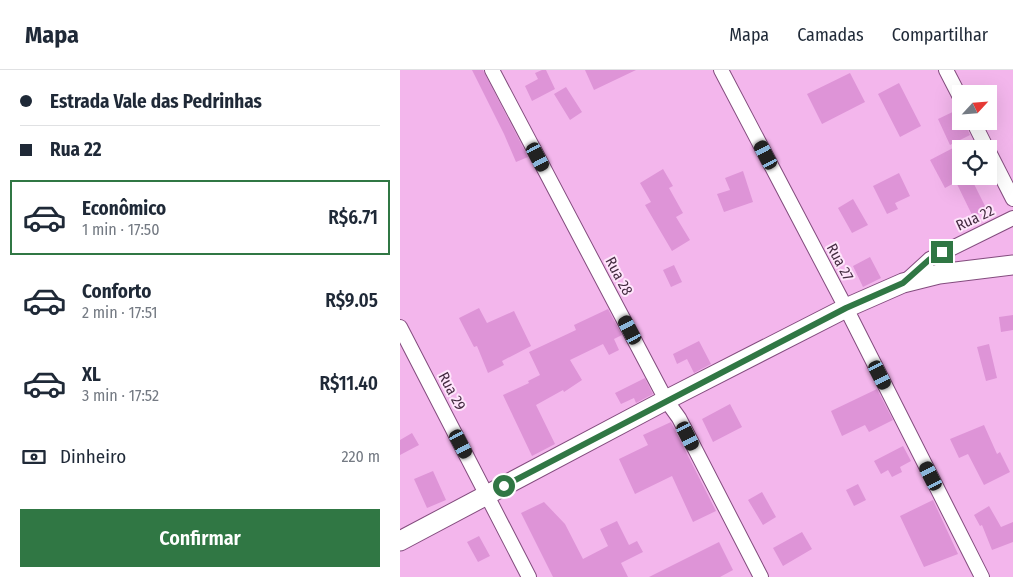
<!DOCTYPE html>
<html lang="pt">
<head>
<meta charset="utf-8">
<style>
  :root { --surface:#fff; --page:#f6f6f7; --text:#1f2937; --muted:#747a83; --line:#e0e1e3; --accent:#307744 }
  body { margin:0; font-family:"Fira Sans Condensed",sans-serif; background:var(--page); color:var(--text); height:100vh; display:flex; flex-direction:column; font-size:19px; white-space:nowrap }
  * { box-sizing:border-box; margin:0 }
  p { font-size:16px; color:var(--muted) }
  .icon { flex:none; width:28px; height:28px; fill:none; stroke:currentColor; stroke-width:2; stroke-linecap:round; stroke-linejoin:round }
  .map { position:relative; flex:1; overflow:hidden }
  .side { display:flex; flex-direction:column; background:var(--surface); width:400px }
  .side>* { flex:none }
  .guide { display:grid; align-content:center; height:110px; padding:0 20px; background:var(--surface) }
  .needle { width:32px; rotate:64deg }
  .fabs { position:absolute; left:552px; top:15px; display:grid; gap:10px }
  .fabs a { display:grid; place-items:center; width:45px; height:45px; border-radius:0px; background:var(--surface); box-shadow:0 5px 20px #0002; font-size:25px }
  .end { position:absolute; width:22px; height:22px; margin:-11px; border:6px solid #307744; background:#fff; box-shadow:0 0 0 2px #fff }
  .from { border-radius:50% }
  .car { position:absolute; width:15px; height:30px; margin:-15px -8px; border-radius:6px; box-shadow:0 0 4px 1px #0007; background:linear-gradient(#222 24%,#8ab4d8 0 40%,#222 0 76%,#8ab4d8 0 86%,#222 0) }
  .guide b { display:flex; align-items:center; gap:18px; height:48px; font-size:19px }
  .guide b+b { border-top:1px solid var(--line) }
  .guide i { width:12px; height:12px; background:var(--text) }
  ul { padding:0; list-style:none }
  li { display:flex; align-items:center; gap:15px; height:75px; margin:0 10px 8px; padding:0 10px; border:2px solid transparent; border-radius:0px }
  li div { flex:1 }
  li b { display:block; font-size:19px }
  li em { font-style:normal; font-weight:600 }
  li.on { border-color:var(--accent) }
  li>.icon { width:45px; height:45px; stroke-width:1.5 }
  .pay { display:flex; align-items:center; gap:12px; height:55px; padding:0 20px; font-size:19px }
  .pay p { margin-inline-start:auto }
  .primary-button { display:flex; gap:10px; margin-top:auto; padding:10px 20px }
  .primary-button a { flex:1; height:58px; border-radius:0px; background:var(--accent); color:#fff; font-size:20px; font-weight:600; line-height:58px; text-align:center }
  header { display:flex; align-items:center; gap:30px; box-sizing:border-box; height:70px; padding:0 25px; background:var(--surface); border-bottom:1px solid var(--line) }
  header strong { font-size:24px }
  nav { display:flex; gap:28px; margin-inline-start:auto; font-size:18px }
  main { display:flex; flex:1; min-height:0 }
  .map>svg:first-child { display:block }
  .building { fill:#de94d7 }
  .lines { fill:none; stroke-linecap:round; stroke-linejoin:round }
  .street-casing { stroke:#834c7e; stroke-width:16 }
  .secondary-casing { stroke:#834c7e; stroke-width:21 }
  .street { stroke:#fff; stroke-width:14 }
  .secondary { stroke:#fff; stroke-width:19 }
  .route { stroke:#307744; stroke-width:6 }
  .labels { text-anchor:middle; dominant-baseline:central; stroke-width:4; stroke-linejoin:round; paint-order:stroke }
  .street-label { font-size:15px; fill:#422a3f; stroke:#fee5fb }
</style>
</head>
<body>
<header>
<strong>Mapa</strong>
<nav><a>Mapa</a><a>Camadas</a><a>Compartilhar</a></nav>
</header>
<main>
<section class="side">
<div class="guide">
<b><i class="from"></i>Estrada Vale das Pedrinhas</b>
<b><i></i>Rua 22</b>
</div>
<ul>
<li class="on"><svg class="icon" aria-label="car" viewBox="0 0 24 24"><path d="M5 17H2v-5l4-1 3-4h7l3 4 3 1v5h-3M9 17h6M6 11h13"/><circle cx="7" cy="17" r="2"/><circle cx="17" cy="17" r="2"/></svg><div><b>Econômico</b><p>1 min · 17:50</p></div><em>R$6.71</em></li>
<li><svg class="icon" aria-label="car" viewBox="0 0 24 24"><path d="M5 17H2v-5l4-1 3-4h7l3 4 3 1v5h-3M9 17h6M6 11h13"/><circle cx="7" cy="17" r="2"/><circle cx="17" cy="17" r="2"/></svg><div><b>Conforto</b><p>2 min · 17:51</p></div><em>R$9.05</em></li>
<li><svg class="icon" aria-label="car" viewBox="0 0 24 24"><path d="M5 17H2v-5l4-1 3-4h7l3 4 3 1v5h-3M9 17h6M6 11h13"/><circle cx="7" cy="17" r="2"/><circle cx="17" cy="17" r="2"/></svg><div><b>XL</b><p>3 min · 17:52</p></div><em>R$11.40</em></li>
</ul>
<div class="pay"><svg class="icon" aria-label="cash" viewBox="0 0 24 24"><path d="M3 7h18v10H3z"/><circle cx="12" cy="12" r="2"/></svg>Dinheiro<p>220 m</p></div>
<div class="primary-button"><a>Confirmar</a></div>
</section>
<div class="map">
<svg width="613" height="507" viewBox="0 0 613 507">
  <rect width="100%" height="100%" fill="#f3b6ec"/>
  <path class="building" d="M72,0h11l45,87 -12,5 -12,-28z
    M142,0h4l9,19 -23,12 -7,-15 13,-7 -3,-6z
    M185,0h51l-42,20z
    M450,3l15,29 -43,22 -15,-30z
    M499,13l22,43 -21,11 -22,-43z
    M166,17l16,25 -12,8 -16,-26z
    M561,38v13h3l6,14 -20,10 -12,-26z
    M553,78l8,16v12h9l17,34 -14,7 -17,-35 -11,6 -15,-28z
    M263,99l10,17 -4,2 14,25 -7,4 14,23 -18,11 -27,-46 6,-3 -11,-19z
    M343,101l10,31 -29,10 -7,-18 13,-4 -5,-12z
    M499,103l11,23 -15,7 3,6 -11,5 -14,-28z
    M453,129l15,26 -16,8 -14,-25z
    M470,187l11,21 -18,9 -10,-21z
    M274,195l8,17 -11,5 -8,-17z
    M79,238l8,15 27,-12 17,35 -29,15 2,4 -16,8 -11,-27 -3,1 -15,-29z
    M208,239l14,26 -8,4 5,11 -10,5 -6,-11 -33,16 12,20 -18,12 -1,-2 -27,15 19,39 -23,12 -29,-61 26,-12 -1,-2 12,-6 -11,-23 47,-22 -2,-5z
    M613,245v15l-12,2 -2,-15z
    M299,271l12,23 -17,9 -7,-14 -10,5 -4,-10z
    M589,274l8,34 -11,3 -9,-34z
    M245,308l8,16 -17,9 -2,-5 -13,6 -6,-11z
    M477,319l16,31 -24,12 -4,-7 -23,11 -11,-25z
    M330,334l12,23 -29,15 -11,-23z
    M271,352l45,89 -23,11 -21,-46 -37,18 -16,-35 29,-14 -5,-10z
    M584,355l13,29 3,-2 10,20 -26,13 -16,-31 -9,4 -9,-19z
    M12,363l7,12 -19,10v-15z
    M503,376l8,15 -11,6 2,5 -10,5 -4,-7 -7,4 -7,-13z
    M33,401l13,29 -19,8 -13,-29z
    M458,414l8,16 -12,6 -8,-16z
    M362,422l14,25 -13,8 -15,-25z
    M533,430l25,54 -34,13 -24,-51z
    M144,432l21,22 18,35 25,-13 -8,-17 17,-8 12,24 8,-4 6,11 -22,11 7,14h-75l-32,-64z
    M589,436l12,21 12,-5v20l-21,8 -10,-25 -2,1 -6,-11z
    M402,462l10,17 -29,17 -10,-18z
    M79,466l11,20 -12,6 -11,-20z
    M319,472l14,28 -13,7h-71z"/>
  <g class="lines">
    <defs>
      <path id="street" d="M92,0l174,330 13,18 82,159
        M321,0l125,238 136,269
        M546,0l15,29
        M573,51l14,28
        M589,82l24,47
        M506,211l24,-22 83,-41
        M0,257l129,250"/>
      <path id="secondary" d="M0,471l266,-141 180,-92 57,-25 36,-9 74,-9"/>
    </defs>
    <use href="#street" class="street-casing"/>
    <use href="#secondary" class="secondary-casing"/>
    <use href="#street" class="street"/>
    <use href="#secondary" class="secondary"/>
  </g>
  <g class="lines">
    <path class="route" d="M104,416l342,-178 57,-25 27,-24 12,-7"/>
  </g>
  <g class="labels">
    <g class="street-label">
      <text transform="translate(575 148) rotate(-25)">Rua 22</text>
      <text transform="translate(440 192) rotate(62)">Rua 27</text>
      <text transform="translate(219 206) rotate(62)">Rua 28</text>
      <text transform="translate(52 321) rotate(62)">Rua 29</text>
    </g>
  </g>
</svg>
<div class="fabs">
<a><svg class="needle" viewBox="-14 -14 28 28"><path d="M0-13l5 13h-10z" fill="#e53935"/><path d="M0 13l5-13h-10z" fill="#747a83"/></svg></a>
<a><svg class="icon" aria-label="locate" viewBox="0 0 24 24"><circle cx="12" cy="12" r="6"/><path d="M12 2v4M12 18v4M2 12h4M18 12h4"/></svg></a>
</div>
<i class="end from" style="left:104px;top:416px"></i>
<i class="end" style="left:542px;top:182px"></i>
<i class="car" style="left:366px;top:85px;rotate:332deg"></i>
<i class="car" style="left:138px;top:87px;rotate:152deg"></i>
<i class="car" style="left:230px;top:260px;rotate:332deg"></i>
<i class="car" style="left:480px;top:305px;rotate:153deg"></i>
<i class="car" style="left:288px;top:366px;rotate:153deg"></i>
<i class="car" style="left:61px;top:374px;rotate:152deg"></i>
<i class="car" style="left:531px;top:406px;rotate:333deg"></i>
</div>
</main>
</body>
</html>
